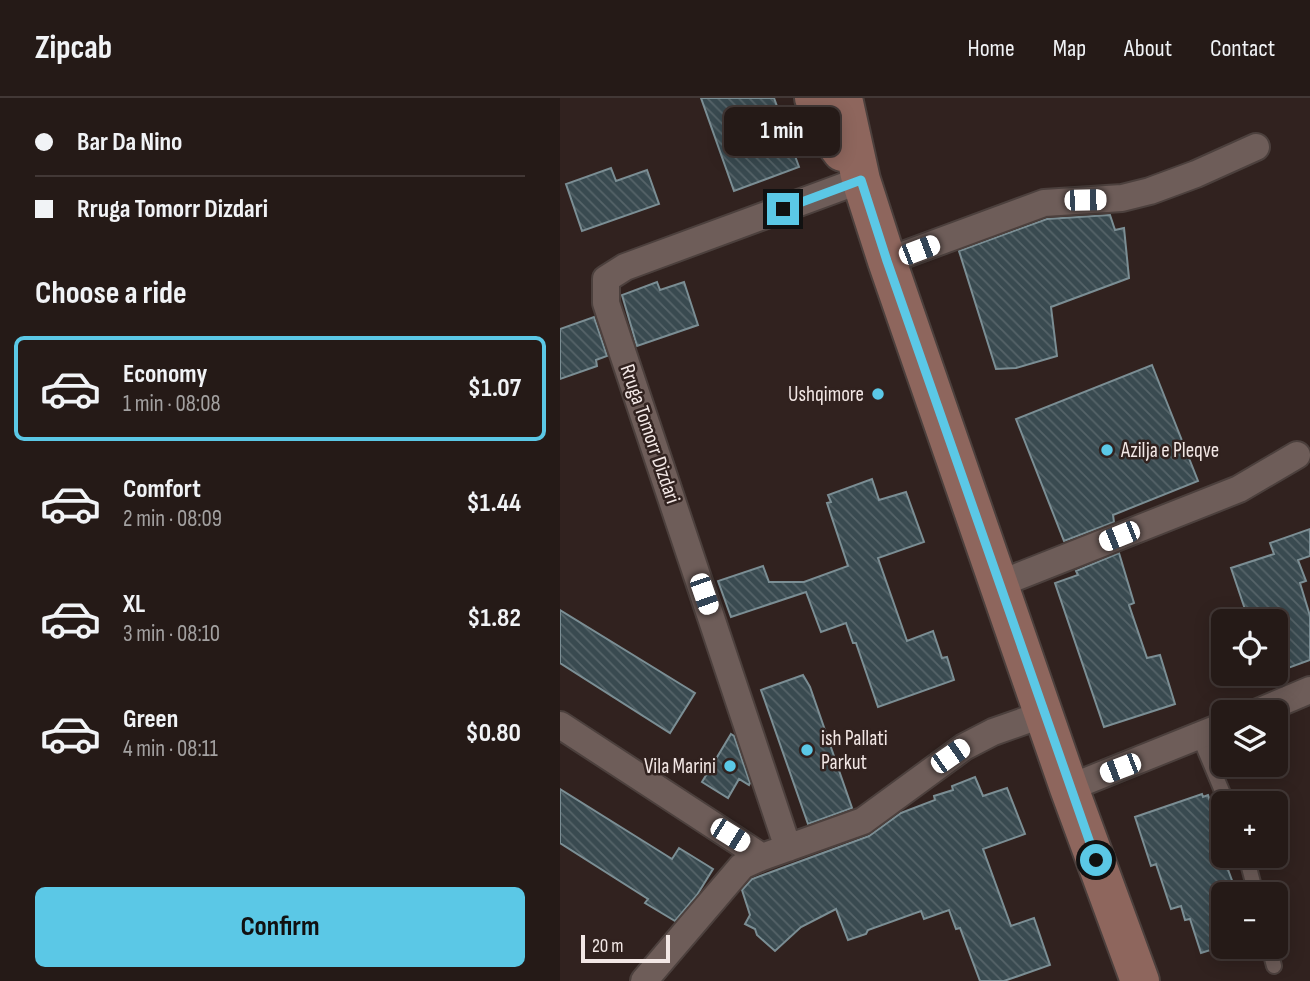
<!DOCTYPE html>
<html lang="en">
<head>
<meta charset="utf-8">
<style>
  :root { --surface:#251a17; --page:#2d2320; --text:#f1f3f6; --muted:#a3a1a1; --line:#423836; --accent:#5bc8e6 }
  body { margin:0; font-family:"Sofia Sans Condensed",sans-serif; background:var(--page); color:var(--text); height:100vh; display:flex; flex-direction:column; font-size:26px; white-space:nowrap }
  * { box-sizing:border-box; margin:0 }
  p { font-size:23px; color:var(--muted) }
  .icon { flex:none; width:38px; height:38px; fill:none; stroke:currentColor; stroke-width:2; stroke-linecap:round; stroke-linejoin:round }
  .map { position:relative; flex:1; overflow:hidden }
  .details { display:flex; flex-direction:column; background:var(--surface); width:560px }
  .details>* { flex:none }
  .top-card { display:grid; align-content:center; height:154px; padding:0 35px; background:var(--surface) }
  .fabs { position:absolute; left:651px; top:511px; display:grid; gap:14px }
  .fabs a { display:grid; place-items:center; width:77px; height:77px; border-radius:10px; background:var(--surface); box-shadow:0 4px 18px #0003,0 0 0 2px var(--line); font-size:35px }
  .scale { position:absolute; left:21px; bottom:18px; width:89px; box-sizing:border-box; padding-left:7px; border:4px solid #f2e7e5; border-top:0; font-size:19px; line-height:24px; white-space:nowrap; color:#f2e7e5; -webkit-text-stroke:5px #31221f; paint-order:stroke }
  .end { position:absolute; width:32px; height:32px; margin:-16px; border:9px solid #5bc8e6; background:#111; box-shadow:0 0 0 4px #111 }
  .from { border-radius:50% }
  .bubble { position:absolute; height:49px; border-radius:10px; background:var(--surface); box-shadow:0 4px 18px #0003,0 0 0 2px var(--line); font-size:23px; font-weight:700; line-height:49px; text-align:center }
  .car { position:absolute; width:21px; height:42px; margin:-21px -10px; border-radius:9px; box-shadow:0 0 5px 2px #0007; background:linear-gradient(#fff 24%,#345 0 40%,#fff 0 76%,#345 0 86%,#fff 0) }
  .top-card b { display:flex; align-items:center; gap:24px; height:66px; font-size:26px }
  .top-card b+b { border-top:2px solid var(--line) }
  .top-card i { width:18px; height:18px; background:var(--text) }
  ul { padding:0; list-style:none }
  li { display:flex; align-items:center; gap:21px; height:105px; margin:0 14px 10px; padding:0 21px; border:4px solid transparent; border-radius:10px }
  li div { flex:1 }
  li b { display:block; font-size:26px }
  li em { font-style:normal; font-weight:700 }
  li.active { border-color:var(--accent) }
  li>.icon { width:63px; height:63px; stroke-width:1.5 }
  h2 { padding:0 35px; font-size:32px; line-height:84px }
  .cta { display:flex; gap:14px; margin-top:auto; padding:14px 35px }
  .cta a { flex:1; height:80px; border-radius:10px; background:var(--accent); color:#111; font-size:28px; font-weight:700; line-height:80px; text-align:center }
  header { display:flex; align-items:center; gap:42px; box-sizing:border-box; height:98px; padding:0 35px; background:var(--surface); border-bottom:2px solid var(--line) }
  header strong { font-size:33px }
  nav { display:flex; gap:38px; margin-inline-start:auto; font-size:24px }
  main { display:flex; flex:1; min-height:0 }
  .map>svg:first-child { display:block }
  .building { fill:url(#building-back-hatch); stroke:#7b8e94; stroke-width:2 }
  .lines { fill:none; stroke-linecap:round; stroke-linejoin:round }
  .lane-casing { stroke:#4c403d; stroke-width:18 }
  .street-casing { stroke:#4c403d; stroke-width:30 }
  .secondary-casing { stroke:#4c403d; stroke-width:42 }
  .lane { stroke:#6e5d59; stroke-width:14 }
  .street { stroke:#6e5d59; stroke-width:26 }
  .secondary { stroke:#8e665d; stroke-width:38 }
  .route { stroke:#5bc8e6; stroke-width:9 }
  .poi-dot { fill:#5bc8e6; stroke:#31221f; stroke-width:2.5 }
  .labels { text-anchor:middle; dominant-baseline:central; stroke-width:5; stroke-linejoin:round; paint-order:stroke }
  .poi-label { font-size:21px; fill:#f2e7e5; stroke:#31221f; text-anchor:end }
  .street-label { font-size:21px; fill:#f2e7e5; stroke:#31221f }
</style>
</head>
<body>
<header>
<strong>Zipcab</strong>
<nav><a>Home</a><a>Map</a><a>About</a><a>Contact</a></nav>
</header>
<main>
<section class="details">
<div class="top-card">
<b><i class="from"></i>Bar Da Nino</b>
<b><i></i>Rruga Tomorr Dizdari</b>
</div>
<h2>Choose a ride</h2>
<ul>
<li class="active"><svg class="icon" aria-label="car" viewBox="0 0 24 24"><path d="M5 17H2v-5l4-1 3-4h7l3 4 3 1v5h-3M9 17h6M6 11h13"/><circle cx="7" cy="17" r="2"/><circle cx="17" cy="17" r="2"/></svg><div><b>Economy</b><p>1 min · 08:08</p></div><em>$1.07</em></li>
<li><svg class="icon" aria-label="car" viewBox="0 0 24 24"><path d="M5 17H2v-5l4-1 3-4h7l3 4 3 1v5h-3M9 17h6M6 11h13"/><circle cx="7" cy="17" r="2"/><circle cx="17" cy="17" r="2"/></svg><div><b>Comfort</b><p>2 min · 08:09</p></div><em>$1.44</em></li>
<li><svg class="icon" aria-label="car" viewBox="0 0 24 24"><path d="M5 17H2v-5l4-1 3-4h7l3 4 3 1v5h-3M9 17h6M6 11h13"/><circle cx="7" cy="17" r="2"/><circle cx="17" cy="17" r="2"/></svg><div><b>XL</b><p>3 min · 08:10</p></div><em>$1.82</em></li>
<li><svg class="icon" aria-label="car" viewBox="0 0 24 24"><path d="M5 17H2v-5l4-1 3-4h7l3 4 3 1v5h-3M9 17h6M6 11h13"/><circle cx="7" cy="17" r="2"/><circle cx="17" cy="17" r="2"/></svg><div><b>Green</b><p>4 min · 08:11</p></div><em>$0.80</em></li>
</ul>
<div class="cta"><a>Confirm</a></div>
</section>
<div class="map">
<svg width="750" height="883" viewBox="0 0 750 883">
  <defs>
    <pattern id="building-back-hatch" width="6" height="6" patternUnits="userSpaceOnUse" patternTransform="scale(1.75)"><rect width="6" height="6" fill="#394a50"/><path d="M-1 5l2 2M0 0l6 6M5-1l2 2" fill="none" stroke="#566469"/></pattern>
  </defs>
  <rect width="100%" height="100%" fill="#31221f"/>
  <path class="building" d="M141,0h73l25,69 -65,24z
    M51,70l5,13 31,-11 12,34 -77,27 -16,-47z
    M550,117l5,15 9,-2 5,50 -78,29 6,49 -41,12 -20,1 -37,-118 88,-32z
    M97,184l3,8 24,-8 14,43 -61,21 -15,-51z
    M34,219l13,39 -11,4 1,6 -37,13v-50z
    M592,267l46,116 -85,34 1,7 -50,19 -48,-122z
    M312,381l7,21 27,-8 18,50 -46,16 29,83 26,-10 9,27 5,-1 7,23 -76,27 -22,-64h-3l-7,-20 -25,9 -15,-40 -75,25 -13,-36 45,-15 6,16h35l44,-16 -21,-63 4,-1 -3,-7z
    M750,431v27l-12,4 8,21 -6,2 10,33v44l-22,8 -5,-15 -7,3v-35h-27l-18,-53 43,-14 -4,-11z
    M559,455l15,50 -5,2 18,53 13,-3 15,49 -71,23 -49,-144 23,-8 -2,-4z
    M0,512l135,83 -25,40 -110,-70z
    M243,577l7,12 42,121 -44,16 -47,-134z
    M171,636l3,2 16,47 -1,2 -10,-6 -11,19 -26,-16z
    M415,679l8,19 24,-8 18,46 -42,15 28,77 23,-8 16,47 -46,16h-24l-20,-53 -4,1 -7,-19 -25,9 -3,-8 -53,19 -2,4 -18,6 -12,-31 -35,18 -26,24 -18,-16 -2,-6 -10,-5 5,-9 -8,-25 10,-11 117,-43 32,-23 34,-13 -1,-4 19,-6 -1,-4z
    M0,691l112,70 7,-11 34,21 -16,26 -22,26 -30,-18 3,-4 -88,-56z
    M642,696l1,3 5,-2 15,44v17l14,38h-14v52l-22,7 -11,-34 -5,1 -4,-14 -10,3 -15,-45 -5,2 -16,-49z"/>
  <g class="lines">
    <defs>
      <path id="lane" d="M639,638l28,67
        M686,758l10,38
        M709,849l5,19"/>
      <path id="street" d="M327,163l157,-58 78,-5 28,-7 46,-17 60,-27
        M439,486l240,-95 58,-34
        M698,614l52,-22
        M0,627l202,132
        M509,690l154,-62
        M228,750l-182,-545v-24l19,-12 236,-87
        M84,883l98,-115 20,-9 101,-36 101,-74 29,-15 51,-18"/>
      <path id="secondary" d="M254,0l19,42 9,12
        M283,0l18,82 26,81 182,527 71,193"/>
    </defs>
    <use href="#lane" class="lane-casing"/>
    <use href="#street" class="street-casing"/>
    <use href="#secondary" class="secondary-casing"/>
    <use href="#lane" class="lane"/>
    <use href="#street" class="street"/>
    <use href="#secondary" class="secondary"/>
  </g>
  <g class="lines">
    <path class="route" d="M223,111l78,-29 26,81 209,599"/>
  </g>
  <g class="poi-dot">
    <circle cx="318" cy="296" r="7"/>
    <circle cx="547" cy="352" r="7"/>
    <circle cx="247" cy="652" r="7"/>
    <circle cx="170" cy="668" r="7"/>
  </g>
  <g class="labels">
    <g class="poi-label">
      <text x="304" y="296">Ushqimore</text>
      <text x="561" y="352" text-anchor="start">Azilja e Pleqve</text>
      <text x="261" y="640" text-anchor="start">ish Pallati<tspan x="261" dy="24">Parkut</tspan></text>
      <text x="156" y="668">Vila Marini</text>
    </g>
    <g class="street-label">
      <text transform="translate(90 336) rotate(71)">Rruga Tomorr Dizdari</text>
    </g>
  </g>
</svg>
<div class="fabs">
<a><svg class="icon" aria-label="locate" viewBox="0 0 24 24"><circle cx="12" cy="12" r="6"/><path d="M12 2v4M12 18v4M2 12h4M18 12h4"/></svg></a>
<a><svg class="icon" aria-label="layers" viewBox="0 0 24 24"><path d="M12 4l9 5-9 5-9-5zM3 14l9 5 9-5"/></svg></a>
<a>+</a>
<a>−</a>
</div>
<div class="scale">20 m</div>
<i class="end from" style="left:536px;top:762px"></i>
<i class="end" style="left:223px;top:111px"></i>
<div class="bubble" style="left:164px;top:9px;width:116px">1 min</div>
<i class="car" style="left:525px;top:102px;rotate:89deg"></i>
<i class="car" style="left:359px;top:152px;rotate:69deg"></i>
<i class="car" style="left:559px;top:438px;rotate:248deg"></i>
<i class="car" style="left:144px;top:496px;rotate:161deg"></i>
<i class="car" style="left:390px;top:658px;rotate:55deg"></i>
<i class="car" style="left:560px;top:670px;rotate:249deg"></i>
<i class="car" style="left:170px;top:737px;rotate:122deg"></i>
</div>
</main>
</body>
</html>
